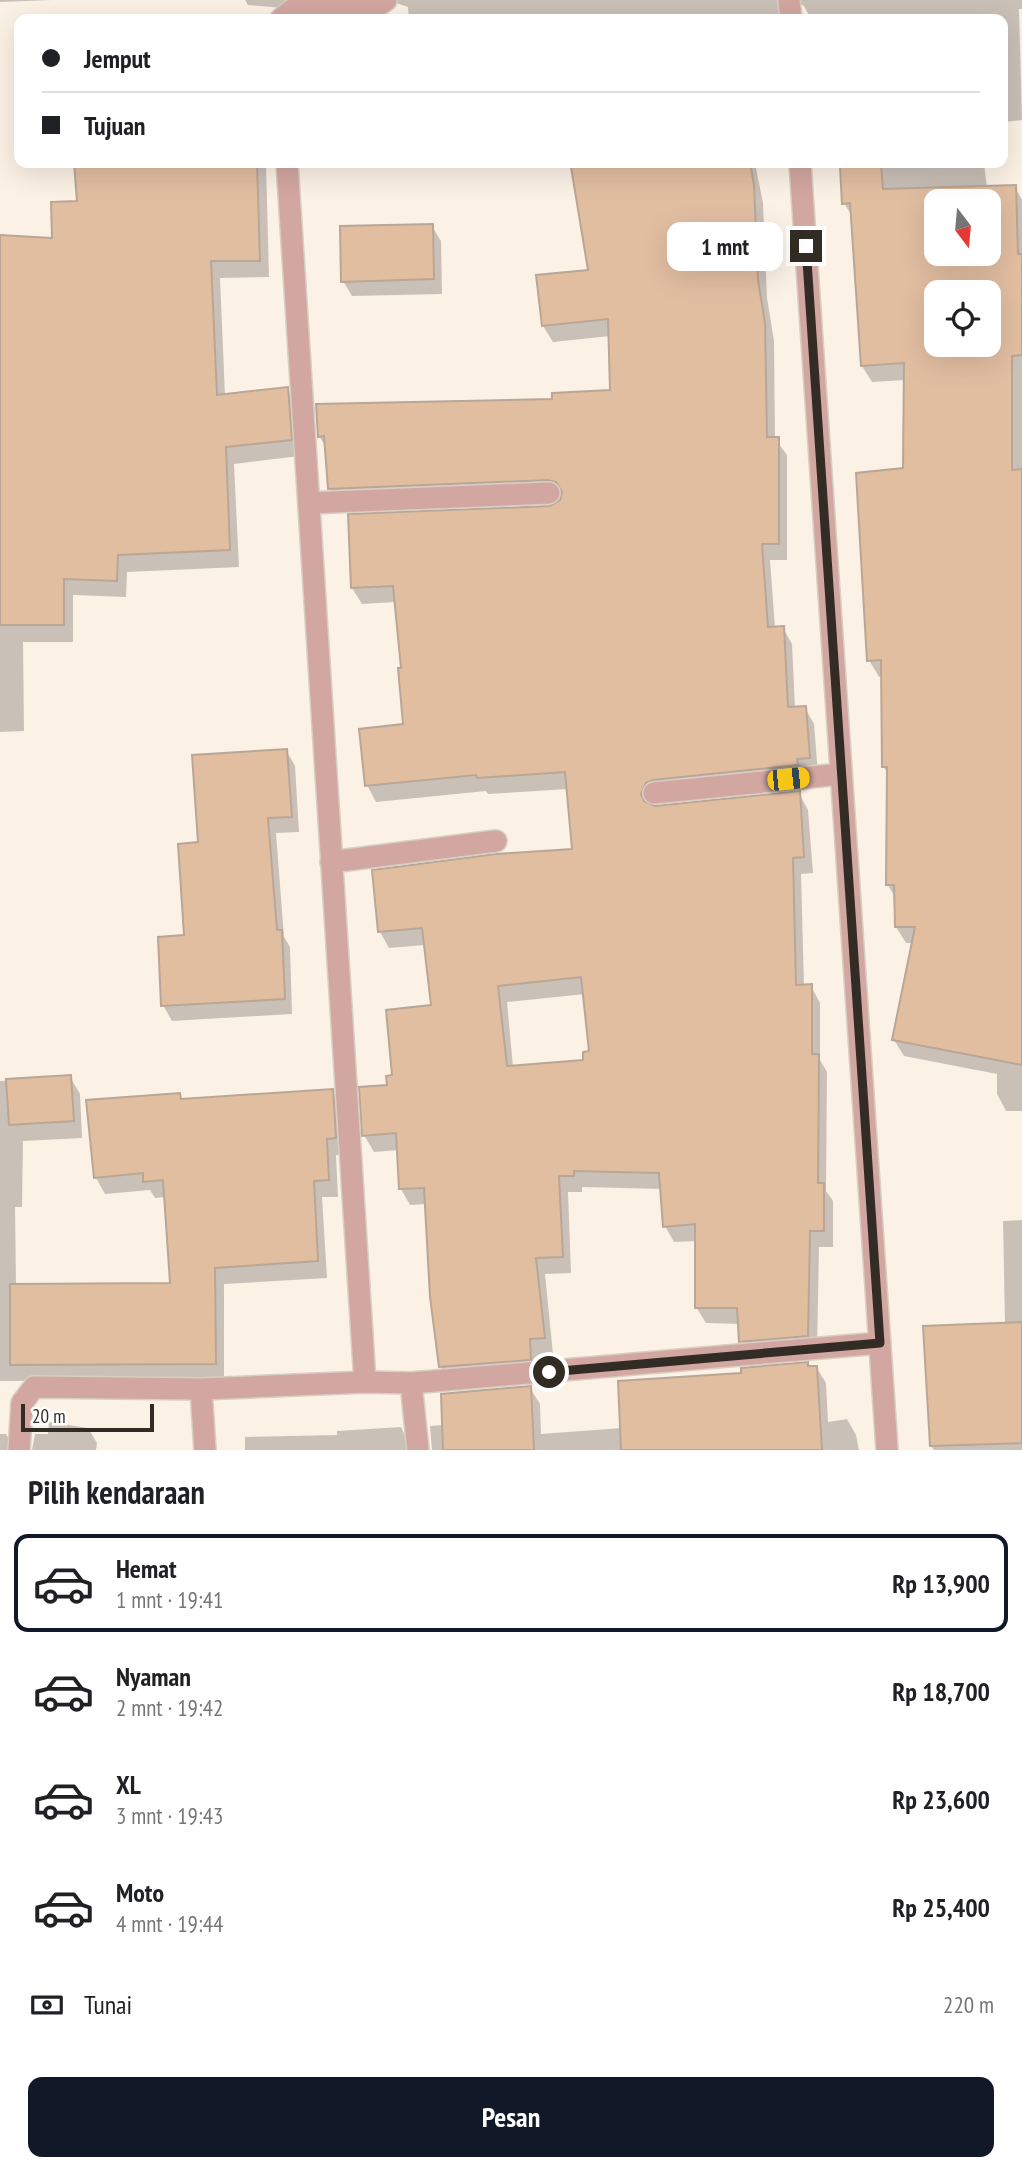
<!DOCTYPE html>
<html lang="id">
<head>
<meta charset="utf-8">
<style>
  :root { --surface:#fff; --page:#f2f2f2; --text:#202124; --muted:#757577; --line:#e0e0e0; --accent:#111827 }
  body { margin:0; font-family:"PT Sans Narrow",sans-serif; background:var(--page); color:var(--text); height:100vh; display:flex; flex-direction:column; font-size:26px; white-space:nowrap }
  * { box-sizing:border-box; margin:0 }
  p { font-size:23px; color:var(--muted) }
  .icon { flex:none; width:38px; height:38px; fill:none; stroke:currentColor; stroke-width:2; stroke-linecap:round; stroke-linejoin:round }
  .map { position:relative; height:1450px; overflow:hidden }
  .details { display:flex; flex-direction:column; background:var(--surface); flex:1 }
  .details>* { flex:none }
  .top-card { position:absolute; left:14px; top:14px; width:994px; height:154px; border-radius:14px; box-shadow:0 7px 28px #0002; display:grid; align-content:center; height:154px; padding:0 28px; background:var(--surface) }
  .needle { width:46px; rotate:164deg }
  .tools { position:absolute; left:924px; top:189px; display:grid; gap:14px }
  .tools a { display:grid; place-items:center; width:77px; height:77px; border-radius:14px; background:var(--surface); box-shadow:0 7px 28px #0002; font-size:35px }
  .scale { position:absolute; left:21px; bottom:18px; width:133px; box-sizing:border-box; padding-left:7px; border:4px solid #332c25; border-top:0; font-size:19px; line-height:24px; white-space:nowrap; color:#332c25; -webkit-text-stroke:5px #fff; paint-order:stroke }
  .end { position:absolute; width:32px; height:32px; margin:-16px; border:9px solid #332c25; background:#fff; box-shadow:0 0 0 4px #fff }
  .from { border-radius:50% }
  .bubble { position:absolute; height:49px; border-radius:14px; background:var(--surface); box-shadow:0 7px 28px #0002; font-size:23px; font-weight:700; line-height:49px; text-align:center }
  .car { position:absolute; width:21px; height:42px; margin:-21px -10px; border-radius:9px; box-shadow:0 0 5px 2px #0007; background:linear-gradient(#f5c518 24%,#345 0 40%,#f5c518 0 76%,#345 0 86%,#f5c518 0) }
  .top-card b { display:flex; align-items:center; gap:24px; height:66px; font-size:26px }
  .top-card b+b { border-top:2px solid var(--line) }
  .top-card i { width:18px; height:18px; background:var(--text) }
  ul { padding:0; list-style:none }
  li { display:flex; align-items:center; gap:21px; height:98px; margin:0 14px 10px; padding:0 14px; border:4px solid transparent; border-radius:14px }
  li div { flex:1 }
  li b { display:block; font-size:26px }
  li em { font-style:normal; font-weight:700 }
  li.on { border-color:var(--accent) }
  li>.icon { width:63px; height:63px; stroke-width:1.5 }
  h2 { padding:0 28px; font-size:32px; line-height:84px }
  .pay { display:flex; align-items:center; gap:18px; height:77px; padding:0 28px; font-size:26px }
  .pay p { margin-inline-start:auto }
  .action { display:flex; gap:14px; margin-top:auto; padding:14px 28px }
  .action a { flex:1; height:80px; border-radius:14px; background:var(--accent); color:#fff; font-size:28px; font-weight:700; line-height:80px; text-align:center }
  .map>svg:first-child { display:block }
  .shadow { fill:#0003; fill-rule:evenodd }
  .building { fill:#e2bea1; stroke:#baa696; stroke-width:2; fill-rule:evenodd }
  .lines { fill:none; stroke-linecap:round; stroke-linejoin:round }
  .minor-casing { stroke:#d8cec2; stroke-width:24 }
  .minor { stroke:#d2a6a1; stroke-width:21 }
  .route { stroke:#332c25; stroke-width:9 }
</style>
</head>
<body>
<div class="map">
<svg width="1022" height="1450" viewBox="0 0 1022 1450">
  <rect width="100%" height="100%" fill="#fcf1e5"/>
  <path class="shadow" d="M0,0h52l-52,2z
    M245,0h777v9h-3l3,111 -19,2v-103h-192l-7,-13 -6,-3 -13,16h-376l-1,-12 -12,-4 -101,6 -47,-4z
    M76,163h190l3,114 -49,1 5,118 62,-7 10,16 3,51 -66,8 5,103 -112,5 -1,25 -53,-2v47h-50l1,89 -24,1v-495l53,3 26,-37z
    M551,163h204l8,40 4,95 7,43 1,98 12,16v105h-17l5,68h8l9,16 3,64h10l9,16 4,50 -163,25 -4,7 148,-13 9,17 5,63 -12,1 3,112h7l9,17v57l7,12 -1,119 7,10v46h-14l-2,105 -67,6 -9,-17 -1,-17 -34,-1 -10,-16 1,-66 -23,1 -9,-16 -3,-37 -80,-2v5h-14l3,81 -26,1 8,80 -15,1 1,21 -89,7 -9,-16 -14,-163 -17,1 -9,-16 -2,-39 -25,2 -10,-17 68,-128 -7,-62 -36,3 -9,-16 -7,-60 201,-21 -6,-62 -80,5 -2,-3 -110,11 -9,-17 38,-59 -9,-124 -34,2 -10,-16 198,-80 13,-11 -224,8 -9,-16 -3,-40 -8,-13 292,-44 -1,-56 -57,6 -10,-16 -5,-49 52,-6 -18,-108 -19,4zM585,994l6,59 -6,8 -72,6 -6,-65z
    M867,163h117l3,25 28,-1 7,13v911h-16l-9,-17v-20l-93,-18 -10,-16 20,-97h-8l-10,-16v-28l-8,-14 1,-109 -6,-10v-90l-4,1 -10,-17 36,-190v-90l-33,2 -10,-16 -9,-148 -9,-15 24,-36zM936,201h53v53h-53zM936,292h53v53h-53z
    M432,226l9,15 1,53 -90,2 -9,-15z
    M286,750l9,16 4,66 -23,1 8,104 6,10 2,67 -120,7 -9,-16 23,-68 14,-93z
    M70,1077l10,17 2,44 -59,3 -1,66h-7l1,79 155,-1 -5,-88 -11,1 -5,-8 -45,4 -9,-16 83,-83 3,5 150,-10 10,17 3,48h-9l2,42h-16l5,81 -103,6v96l-224,1v-300z
    M1022,1220v230h-88l-3,-4 74,-122 -2,-103z
    M816,1367l10,16 2,39 19,-3 9,16 3,15h-427l-2,-24 14,-1 86,-37 10,16 1,30 81,-6 121,-53z
    M49,1422l39,6 9,15 -1,7h-64l3,-16h13z
    M401,1427l11,23h-167v-13l92,-2v-4z
    M0,1434h6l9,16h-15z"/>
  <path class="building" d="M74,163h183l3,98h-49l6,134 71,-8 4,53 -66,7 4,103 -112,5 -1,26 -53,-2v46h-64v-390l52,3 -1,-36 26,-1z
    M594,163h156l4,22 4,95 7,43 2,114h12v107h-17l6,83 16,-1 4,81 18,-1 4,52 -13,1 1,6 -145,15 -7,3 -5,11 3,7 11,5 145,-15 4,66 -11,1 3,127 16,-1v70h7l-1,129h6v48h-14l-2,105 -69,6 -2,-34h-42v-84l-32,3 -4,-54 -85,-2v5h-15l4,81 -27,1 9,80 -15,1 1,21 -92,7 -9,-70 -6,-109 -25,1 -3,-56 -34,3 -3,-49 28,-2 -1,-9 6,-1 -6,-65 45,-5 -9,-77 -44,4 -6,-62 124,-16 76,-5 -7,-77 -88,6 -1,-3 -111,11 -6,-57 44,-5 -5,-56h3l-8,-82 -42,2 -3,-74 202,-8 10,-6 2,-8 -6,-10 -8,-2 -220,9 -4,-53 -6,1 -2,-33 236,-5v-6l58,-3 -2,-71 -66,7 -6,-51 52,-5 -17,-103zM581,977l8,74 -6,1v8l-76,6 -9,-80z
    M881,164l2,25 133,-4 2,69h4v101l-10,1v114l10,-1v596l-130,-25 23,-113h-20l-1,-42h-8l1,-118h-5l-1,-107 -14,1 -11,-188 47,-5 1,-105 -43,3 -11,-163 -8,1 -2,-37zM936,201h53v53h-53zM936,292h53v53h-53z
    M433,224l1,55 -93,3 -1,-56z
    M287,749l5,68 -24,1 9,112h5l3,69 -124,7 -3,-69 26,-2 -6,-91 20,-2 -6,-87z
    M71,1075l3,46 -65,4 -3,-46z
    M333,1089l3,49 -9,1 2,41 -15,1 4,80 -103,7 1,96 -206,1v-81l160,-1 -7,-103 -20,2v-9l-49,5 -8,-78 94,-7 1,6z
    M1022,1322v121l-92,3 -7,-120z
    M808,1362v4h9l5,84h-201l-3,-69 123,-8v-5z
    M531,1386l3,64h-91l-2,-56z"/>
  <g class="lines">
    <defs>
      <path id="minor" d="M789,0l2,19
        M281,19l11,-9 87,-5 7,-5
        M287,163l78,1219
        M800,163l87,1287
        M309,503l240,-10
        M654,793l187,-19
        M331,862l165,-21
        M411,1383l469,-40
        M201,1389l4,61
        M19,1450l3,-47 12,-16 167,2 164,-7 46,1 7,67"/>
    </defs>
    <use href="#minor" class="minor-casing"/>
    <use href="#minor" class="minor"/>
  </g>
  <g class="lines">
    <path class="route" d="M549,1372l331,-29 -74,-1097"/>
  </g>
</svg>
<div class="tools">
<a><svg class="needle" viewBox="-14 -14 28 28"><path d="M0-13l5 13h-10z" fill="#e53935"/><path d="M0 13l5-13h-10z" fill="#757577"/></svg></a>
<a><svg class="icon" aria-label="locate" viewBox="0 0 24 24"><circle cx="12" cy="12" r="6"/><path d="M12 2v4M12 18v4M2 12h4M18 12h4"/></svg></a>
</div>
<div class="scale">20 m</div>
<i class="end from" style="left:549px;top:1372px"></i>
<i class="end" style="left:806px;top:246px"></i>
<div class="bubble" style="left:667px;top:222px;width:116px">1 mnt</div>
<i class="car" style="left:788px;top:779px;rotate:84deg"></i>
<div class="top-card">
<b><i class="from"></i>Jemput</b>
<b><i></i>Tujuan</b>
</div>
</div>
<section class="details">
<h2>Pilih kendaraan</h2>
<ul>
<li class="on"><svg class="icon" aria-label="car" viewBox="0 0 24 24"><path d="M5 17H2v-5l4-1 3-4h7l3 4 3 1v5h-3M9 17h6M6 11h13"/><circle cx="7" cy="17" r="2"/><circle cx="17" cy="17" r="2"/></svg><div><b>Hemat</b><p>1 mnt · 19:41</p></div><em>Rp 13,900</em></li>
<li><svg class="icon" aria-label="car" viewBox="0 0 24 24"><path d="M5 17H2v-5l4-1 3-4h7l3 4 3 1v5h-3M9 17h6M6 11h13"/><circle cx="7" cy="17" r="2"/><circle cx="17" cy="17" r="2"/></svg><div><b>Nyaman</b><p>2 mnt · 19:42</p></div><em>Rp 18,700</em></li>
<li><svg class="icon" aria-label="car" viewBox="0 0 24 24"><path d="M5 17H2v-5l4-1 3-4h7l3 4 3 1v5h-3M9 17h6M6 11h13"/><circle cx="7" cy="17" r="2"/><circle cx="17" cy="17" r="2"/></svg><div><b>XL</b><p>3 mnt · 19:43</p></div><em>Rp 23,600</em></li>
<li><svg class="icon" aria-label="car" viewBox="0 0 24 24"><path d="M5 17H2v-5l4-1 3-4h7l3 4 3 1v5h-3M9 17h6M6 11h13"/><circle cx="7" cy="17" r="2"/><circle cx="17" cy="17" r="2"/></svg><div><b>Moto</b><p>4 mnt · 19:44</p></div><em>Rp 25,400</em></li>
</ul>
<div class="pay"><svg class="icon" aria-label="cash" viewBox="0 0 24 24"><path d="M3 7h18v10H3z"/><circle cx="12" cy="12" r="2"/></svg>Tunai<p>220 m</p></div>
<div class="action"><a>Pesan</a></div>
</section>
</body>
</html>
